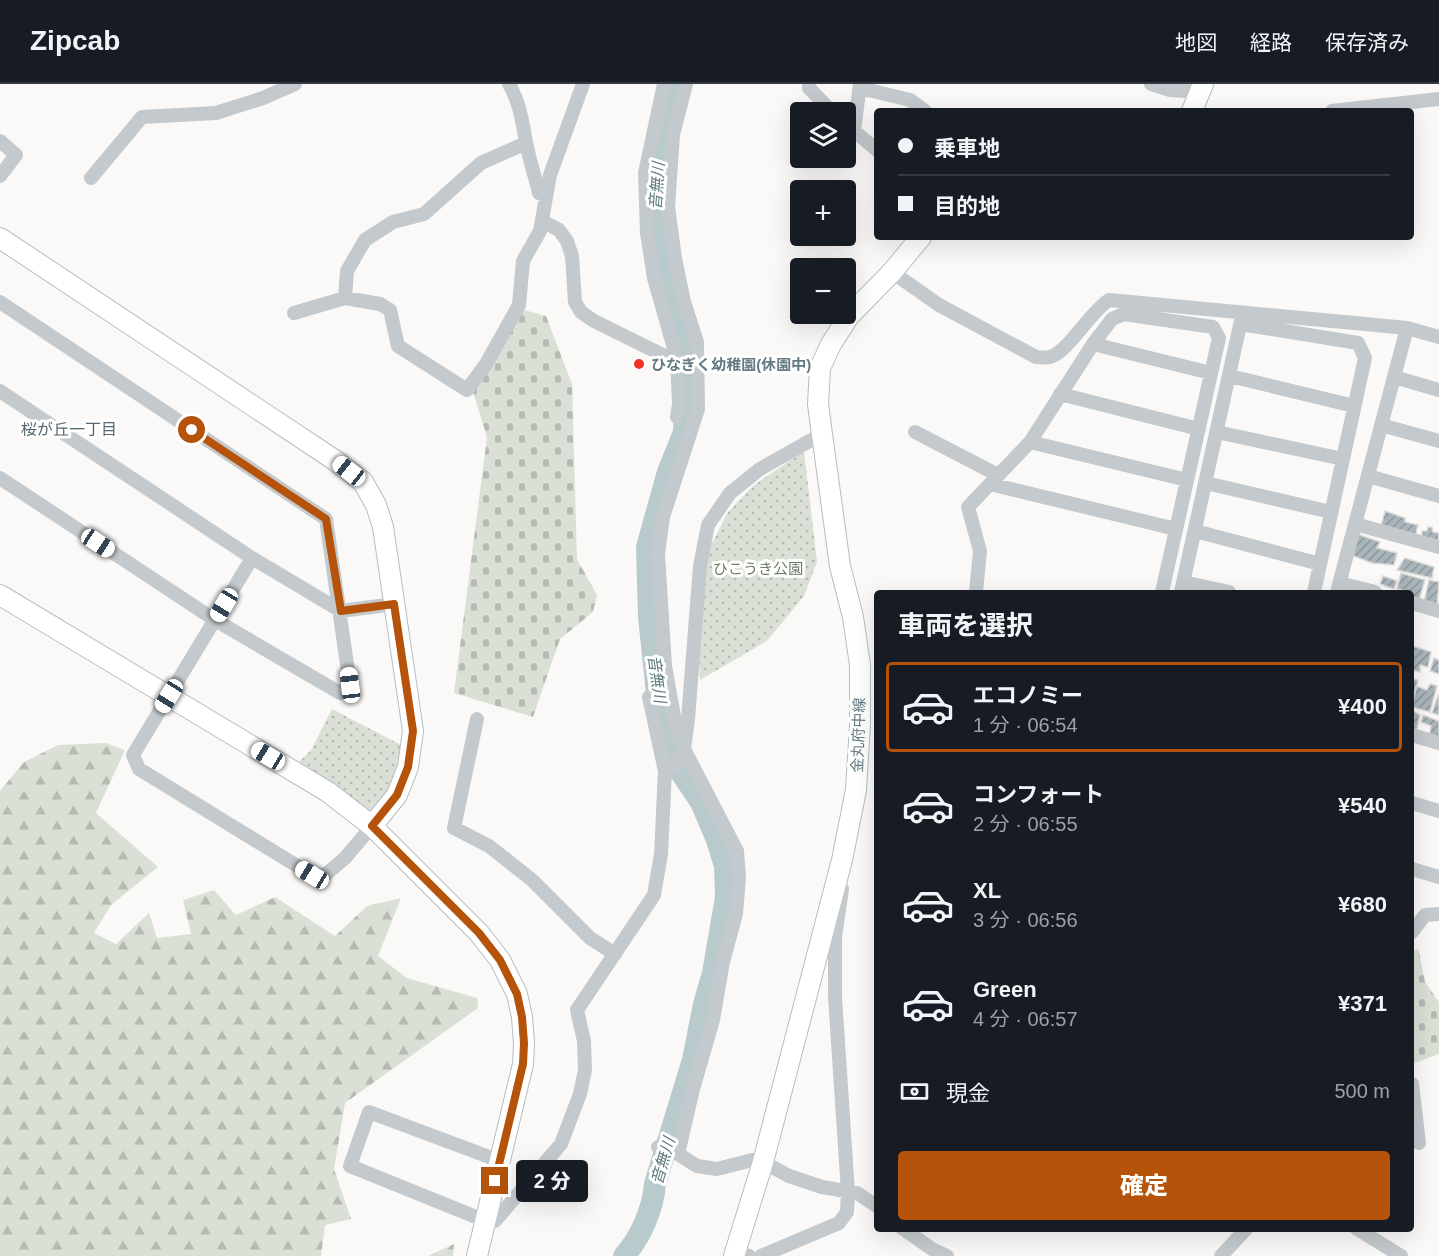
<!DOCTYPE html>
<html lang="ja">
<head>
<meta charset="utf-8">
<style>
  :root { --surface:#171b24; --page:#242831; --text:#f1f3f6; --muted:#9ea1a6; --line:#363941; --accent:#b45309 }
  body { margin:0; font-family:Helvetica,"Noto Sans JP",sans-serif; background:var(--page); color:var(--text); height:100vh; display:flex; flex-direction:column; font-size:22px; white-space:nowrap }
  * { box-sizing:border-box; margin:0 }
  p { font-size:20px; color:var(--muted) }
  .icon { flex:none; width:33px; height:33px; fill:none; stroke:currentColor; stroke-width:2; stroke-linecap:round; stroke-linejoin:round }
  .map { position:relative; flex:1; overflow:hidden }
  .side { position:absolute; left:874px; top:506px; width:540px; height:642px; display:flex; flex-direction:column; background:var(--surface); border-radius:6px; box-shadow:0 6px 24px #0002 }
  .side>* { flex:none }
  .top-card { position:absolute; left:874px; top:24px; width:540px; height:132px; border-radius:6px; box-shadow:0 6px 24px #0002; display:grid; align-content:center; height:132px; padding:0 24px; background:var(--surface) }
  .tools { position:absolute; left:790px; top:18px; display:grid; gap:12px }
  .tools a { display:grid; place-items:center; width:66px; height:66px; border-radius:6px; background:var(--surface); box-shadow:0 6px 24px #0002; font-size:30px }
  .end { position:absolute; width:27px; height:27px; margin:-14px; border:8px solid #b45309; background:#fff; box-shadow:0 0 0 3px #fff }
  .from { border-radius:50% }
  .bubble { position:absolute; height:42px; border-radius:6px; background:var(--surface); box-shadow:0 6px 24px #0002; font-size:20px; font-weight:800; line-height:42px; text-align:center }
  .car { position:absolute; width:18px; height:36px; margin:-18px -9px; border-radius:8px; box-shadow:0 0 4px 2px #0007; background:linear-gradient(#fff 24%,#345 0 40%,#fff 0 76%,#345 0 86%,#fff 0) }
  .top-card b { display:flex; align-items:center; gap:21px; height:57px; font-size:22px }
  .top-card b+b { border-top:2px solid var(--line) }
  .top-card i { width:15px; height:15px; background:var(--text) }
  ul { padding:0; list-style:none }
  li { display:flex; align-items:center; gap:18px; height:90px; margin:0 12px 9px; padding:0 12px; border:3px solid transparent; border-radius:6px }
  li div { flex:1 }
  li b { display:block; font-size:22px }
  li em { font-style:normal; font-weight:800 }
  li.selected { border-color:var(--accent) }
  li>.icon { width:54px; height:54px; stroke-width:1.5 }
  h2 { padding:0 24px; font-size:27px; line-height:72px }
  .pay { display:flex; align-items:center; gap:15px; height:66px; padding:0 24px; font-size:22px }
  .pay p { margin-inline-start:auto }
  .action { display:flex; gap:12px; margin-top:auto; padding:12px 24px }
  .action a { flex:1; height:69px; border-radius:6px; background:var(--accent); color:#fff; font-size:24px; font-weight:800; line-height:69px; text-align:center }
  header { display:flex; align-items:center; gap:36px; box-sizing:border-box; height:84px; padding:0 30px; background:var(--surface); border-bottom:2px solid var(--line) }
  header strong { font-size:28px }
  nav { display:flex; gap:33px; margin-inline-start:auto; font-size:21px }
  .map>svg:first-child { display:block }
  .grass { fill:url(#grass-dots) }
  .forest { fill:url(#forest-firs) }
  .cemetery { fill:url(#cemetery-stones) }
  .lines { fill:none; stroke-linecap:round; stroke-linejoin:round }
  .river { stroke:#b9cacc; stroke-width:22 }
  .building { fill:url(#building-hatch); stroke:#dcdbda; stroke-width:1.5 }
  .secondary-casing { stroke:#b5bdc1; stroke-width:22 }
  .street { stroke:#c3c9cc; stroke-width:14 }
  .secondary { stroke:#fff; stroke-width:20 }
  .route { stroke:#b45309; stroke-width:8 }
  .poi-dot { fill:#ee3323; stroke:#fff; stroke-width:2 }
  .labels { text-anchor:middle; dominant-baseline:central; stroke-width:6; stroke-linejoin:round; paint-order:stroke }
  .poi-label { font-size:15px; font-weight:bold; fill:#637a84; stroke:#fff; text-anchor:start }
  .park-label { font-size:15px; fill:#6b7b62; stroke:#fff }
  .street-label { font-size:15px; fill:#637a84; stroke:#fff }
  .water-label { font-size:16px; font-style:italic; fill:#5e7a7e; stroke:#fff }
  .neighbourhood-label { font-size:16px; fill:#55686f; stroke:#fff }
</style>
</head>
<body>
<header>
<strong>Zipcab</strong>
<nav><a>地図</a><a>経路</a><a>保存済み</a></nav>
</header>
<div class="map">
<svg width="1439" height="1172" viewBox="0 0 1439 1172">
  <defs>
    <pattern id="grass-dots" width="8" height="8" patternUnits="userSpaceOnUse" patternTransform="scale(1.5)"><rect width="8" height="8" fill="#dbe0d6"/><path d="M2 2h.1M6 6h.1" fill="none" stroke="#b5bbb3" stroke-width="1.8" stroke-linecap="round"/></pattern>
    <pattern id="forest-firs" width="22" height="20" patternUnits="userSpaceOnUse" patternTransform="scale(1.5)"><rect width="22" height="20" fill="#dbe0d6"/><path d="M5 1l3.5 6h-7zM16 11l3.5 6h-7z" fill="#b5bbb3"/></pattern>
    <pattern id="cemetery-stones" width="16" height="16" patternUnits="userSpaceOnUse" patternTransform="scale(1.5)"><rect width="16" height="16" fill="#dbe0d6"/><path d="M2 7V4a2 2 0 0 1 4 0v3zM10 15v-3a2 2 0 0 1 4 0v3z" fill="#b5bbb3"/></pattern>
    <pattern id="building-hatch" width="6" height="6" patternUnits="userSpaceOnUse" patternTransform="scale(1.5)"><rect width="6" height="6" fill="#a9b5ba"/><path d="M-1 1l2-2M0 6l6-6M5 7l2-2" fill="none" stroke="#8d989d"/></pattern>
  </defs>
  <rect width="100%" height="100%" fill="#faf9f7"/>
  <path class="grass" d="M804,367l13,111 -13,34 -37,45 -67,39 -2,-35 9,-92 21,-41 26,-27z
    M332,625l71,37 -7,39 -23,30 -75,-52 13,-13z"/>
  <path class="forest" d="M106,659l19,7 -29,63 62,54 -47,38 -17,28 22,11 33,-31 8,25 34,-4 -8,-34 31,-10 22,25 39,-18 60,39 32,-30 34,-8 -23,58 29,22 70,20 1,10 -133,95 -11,66 17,50 -26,6 -4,31h-321v-465l24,-29 34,-17z
    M454,1160l-1,12h-25z"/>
  <path class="cemetery" d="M521,225l25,7 26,68 5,175 20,36 -4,17 -33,27 -27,78 -79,-24 33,-256 -15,-48z
    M1418,864l7,34 14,20v52l-27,10v-111z"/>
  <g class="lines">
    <path class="river" d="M624,1172c17,-19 29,-47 31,-72l38,-124 11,-56 9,-31 13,-76 -1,-31 -8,-26 -16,-38 -21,-31 -15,-45 -8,-33 -8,-76 -2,-70 21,-75 16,-40 3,-63 -6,-42 -17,-43 -10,-62 1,-53 19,-85"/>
  </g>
  <path class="building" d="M1385,427l20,7v4l13,3 -3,12 -34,-11z
    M1428,443h4l1,5 6,1 -1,12 -16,-4v-10h5z
    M1357,450l23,8 -3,6 20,5 -3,12 -22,-2 -21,-8z
    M1405,474l29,9 -2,11 -35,-8z
    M1401,489l24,7 -7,23 -6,-2v-9l-15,-3z
    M1383,492l14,5 -3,8 -14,-5z
    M1429,496l10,2 -2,23 -13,-3z
    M1413,562l18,6 -3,15 -8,-2v7l-8,-2z
    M1434,574l5,2v14l-9,-3z
    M1412,595l6,1 -6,26z
    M1430,600l7,2 -7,26 -18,-5 4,-21 11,4z
    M1438,611h1v20l-7,-2z
    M1412,626l8,5 -4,18 -4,-1z
    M1423,631l16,6v19l-10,-2 2,-12 -10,-4z"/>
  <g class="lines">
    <defs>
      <path id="secondary" d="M1192,27l11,-27
        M0,154l336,223 27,21 13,23 7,22 30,204 -5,36 -11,28 -25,31
        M0,511l328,197 44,34 107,107 21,27 17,34 5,23 2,26 -1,21 -46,192
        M734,1172l29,-94 79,-302 14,-70 4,-65v-60l-7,-48 -13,-51 -18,-132 -4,-30 2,-36 11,-24 18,-28 43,-44 29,-35"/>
    </defs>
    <use href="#secondary" class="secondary-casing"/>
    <path class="street" d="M509,0c11,19 13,37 17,58 3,17 9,34 13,51l7,2
      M664,0l-19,89 2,60 7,45 23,81 2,45 -2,13
      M809,0v4l23,24
      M1151,0l19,6 29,2
      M860,4l50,12 15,11
      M1332,27l107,-12
      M847,41l31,26
      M854,47l6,-47
      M0,57l16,14 -16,21
      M91,94l51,-61 74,-4 47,-15 32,-14
      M542,137l17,9 8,11 5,15 3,46 6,10 13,9 79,39 4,-1
      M892,188l47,33 97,52c4,0 10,1 14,0 19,-6 39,-44 59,-57l298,28 32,9
      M345,214l2,-27 18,-31 28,-18 31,-8 57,-51 45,-20
      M0,218l326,217 24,166 -10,8 -125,-73 -215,-142
      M294,229l51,-15 35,6 10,6 8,36 69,44 19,-26 33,-59 4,-44 17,-30 10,-56 33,-91
      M1241,240l117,19 7,15 -51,234
      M1093,260l118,29
      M1230,292l124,30
      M1394,293l45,13
      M0,307l252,167 89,53 53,-7
      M1060,310l139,35
      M1381,341l58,16
      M915,348l83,43
      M1217,348l126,27
      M1030,358l157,38
      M1368,392l71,20
      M1206,399l125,29
      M990,400l186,45
      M1355,440l84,23
      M1195,447l125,33
      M252,474l-119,197 6,14 173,106h13l20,-17 27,-32
      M1183,498l46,10
      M1340,499l35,9
      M976,508l4,-41 -12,-44 62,-65 63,-98 19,-25 12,-5 89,13 6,11 -57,254
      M1181,508l61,-276
      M1337,508l70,-264
      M1412,519l27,8
      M477,635l-23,109 35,18 43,34 58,58 25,16
      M1412,651l27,8
      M665,687l8,-3 11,-19 4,-30 12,-153 8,-41 22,-32 30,-24 62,-35
      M1412,719l27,8
      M1412,785l27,8
      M1412,848l13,-17 14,-1
      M1412,1000l7,59
      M658,1063l20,7 19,12 20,3 35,-9 11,2 26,14 33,11 35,6 21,14
      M678,1070l15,-65 20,-69 10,-58 13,-48 3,-36 -2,-27 -53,-102 -9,-27 -10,-56 -7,-112 5,-37 35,-108 -1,-67 -13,-40 -9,-44 -7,-51 5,-72 13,-51
      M500,1077l-131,-49 -19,54 136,55h9l66,-77 19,-50 5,-24 -1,-29 -7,-31 77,-115 7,-41 4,-83 -16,-74
      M902,1144l30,21 15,7
      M1356,1144l45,28
      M736,1168l13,4
      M761,1172l78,-33 8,-11 1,-20 -13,-195v-60l7,-48
      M1221,1172l26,-28"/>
    <use href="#secondary" class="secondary"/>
  </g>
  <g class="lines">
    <path class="route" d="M192,346l134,89 15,92 53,-7 19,127 -5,36 -11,28 -25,31 107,107 21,27 17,34 5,23 2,26 -1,21 -28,117"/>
  </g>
  <circle class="poi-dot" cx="639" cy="280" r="6"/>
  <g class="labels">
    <g class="poi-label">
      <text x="651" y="280">ひなぎく幼稚園(休園中)</text>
    </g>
    <g class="park-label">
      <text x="758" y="484">ひこうき公園</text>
    </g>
    <g class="street-label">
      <text transform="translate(858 651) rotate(-88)">金丸府中線</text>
    </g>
    <g class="water-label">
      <text transform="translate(657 102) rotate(-86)">音無川</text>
      <text transform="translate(657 595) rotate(82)">音無川</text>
      <text transform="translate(663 1077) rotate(-74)">音無川</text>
    </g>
    <g class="neighbourhood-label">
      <text x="69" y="345">桜が丘一丁目</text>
    </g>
  </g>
</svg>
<div class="tools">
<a><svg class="icon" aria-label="layers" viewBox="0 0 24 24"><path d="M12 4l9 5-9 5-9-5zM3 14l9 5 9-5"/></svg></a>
<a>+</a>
<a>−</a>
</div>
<i class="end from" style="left:192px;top:346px"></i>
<i class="end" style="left:495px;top:1097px"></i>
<div class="bubble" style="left:516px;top:1076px;width:72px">2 分</div>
<i class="car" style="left:349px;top:387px;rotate:308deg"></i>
<i class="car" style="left:98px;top:459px;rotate:123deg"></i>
<i class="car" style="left:224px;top:521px;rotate:211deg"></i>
<i class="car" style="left:350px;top:601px;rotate:353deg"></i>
<i class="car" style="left:169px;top:612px;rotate:212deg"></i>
<i class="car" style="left:268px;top:672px;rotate:301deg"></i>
<i class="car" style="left:312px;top:791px;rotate:301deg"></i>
<div class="top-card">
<b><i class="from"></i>乗車地</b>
<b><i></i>目的地</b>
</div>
<section class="side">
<h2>車両を選択</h2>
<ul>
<li class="selected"><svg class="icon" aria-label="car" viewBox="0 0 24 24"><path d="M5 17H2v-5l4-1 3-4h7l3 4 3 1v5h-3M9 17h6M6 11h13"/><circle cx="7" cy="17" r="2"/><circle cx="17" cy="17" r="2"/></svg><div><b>エコノミー</b><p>1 分 · 06:54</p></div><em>¥400</em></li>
<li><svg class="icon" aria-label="car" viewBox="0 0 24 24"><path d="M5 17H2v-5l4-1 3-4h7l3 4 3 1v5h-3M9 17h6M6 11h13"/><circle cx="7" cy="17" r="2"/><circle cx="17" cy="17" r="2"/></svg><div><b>コンフォート</b><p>2 分 · 06:55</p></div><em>¥540</em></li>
<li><svg class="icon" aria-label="car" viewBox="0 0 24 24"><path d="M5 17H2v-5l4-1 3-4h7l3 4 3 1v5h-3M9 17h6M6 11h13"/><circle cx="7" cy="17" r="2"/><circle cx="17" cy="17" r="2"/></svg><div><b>XL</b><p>3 分 · 06:56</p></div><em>¥680</em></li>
<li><svg class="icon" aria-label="car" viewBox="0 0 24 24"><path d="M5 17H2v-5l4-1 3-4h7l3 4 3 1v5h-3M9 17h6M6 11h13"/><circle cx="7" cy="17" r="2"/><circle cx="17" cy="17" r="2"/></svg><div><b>Green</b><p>4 分 · 06:57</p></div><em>¥371</em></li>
</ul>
<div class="pay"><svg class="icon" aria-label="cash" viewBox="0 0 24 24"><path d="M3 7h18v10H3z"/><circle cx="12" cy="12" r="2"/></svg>現金<p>500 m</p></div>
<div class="action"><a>確定</a></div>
</section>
</div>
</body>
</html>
